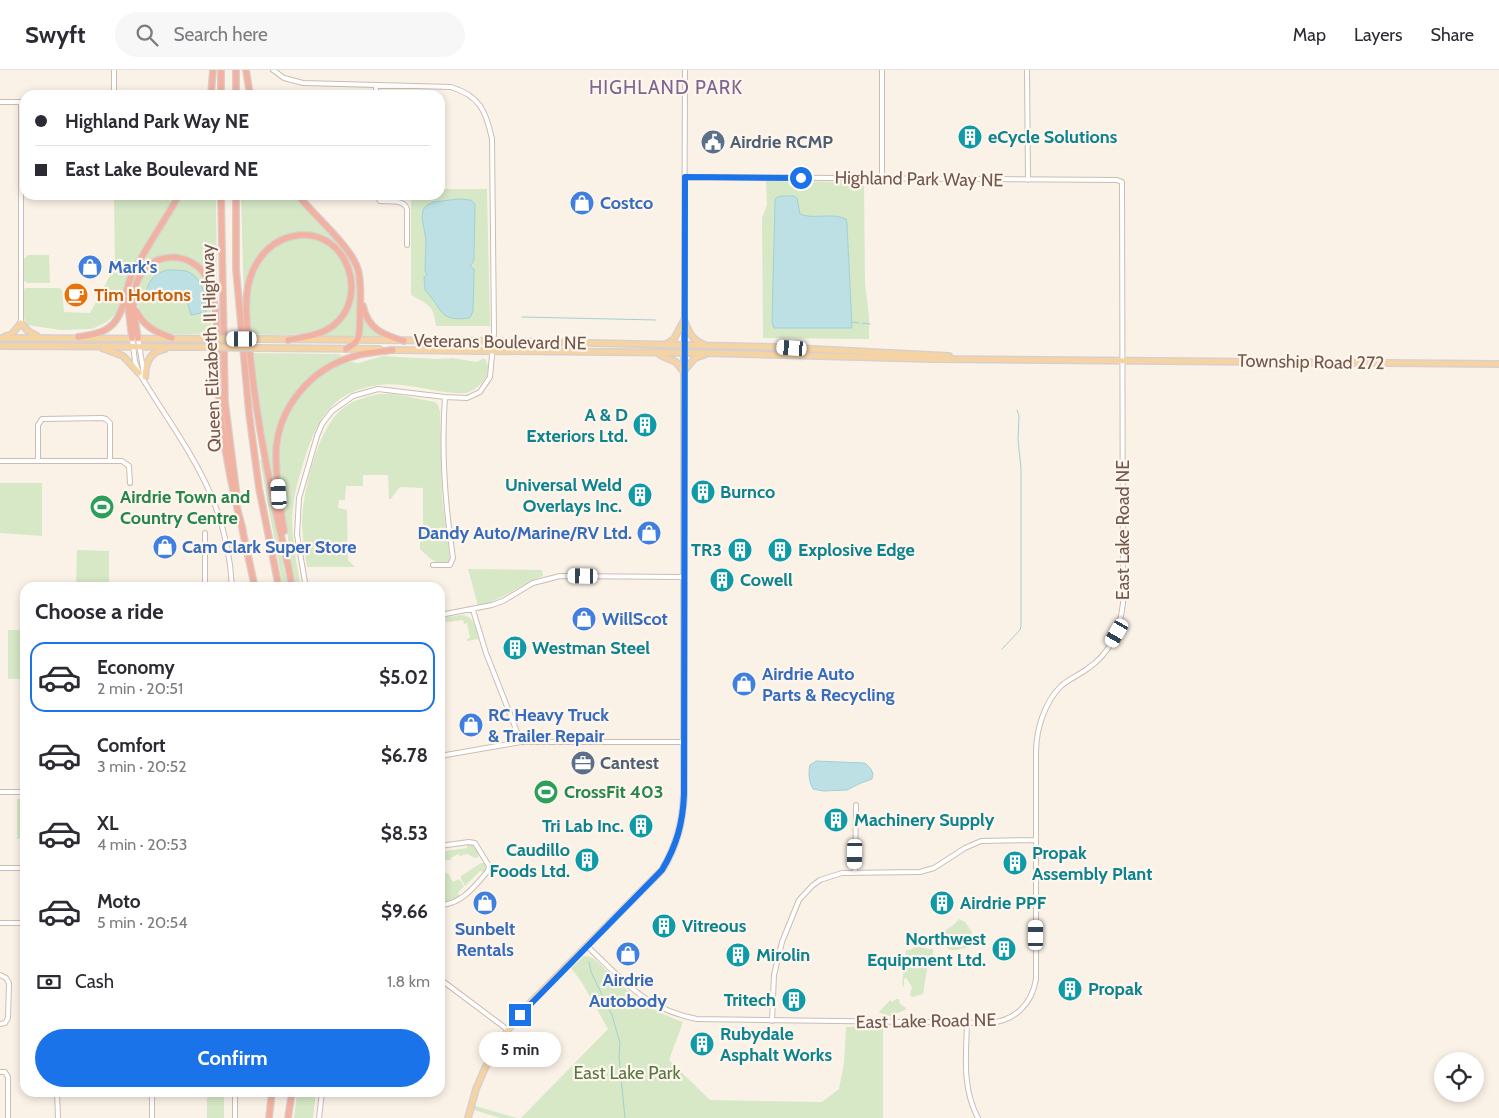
<!DOCTYPE html>
<html lang="en">
<head>
<meta charset="utf-8">
<style>
  :root { --surface:#fff; --page:#f7f7f7; --text:#2b2b33; --muted:#7c7c81; --line:#e1e1e2; --accent:#1a73e8 }
  body { margin:0; font-family:Cabin,sans-serif; background:var(--page); color:var(--text); height:100vh; display:flex; flex-direction:column; font-size:19px; white-space:nowrap }
  * { box-sizing:border-box; margin:0 }
  p { font-size:16px; color:var(--muted) }
  .icon { flex:none; width:28px; height:28px; fill:none; stroke:currentColor; stroke-width:2; stroke-linecap:round; stroke-linejoin:round }
  .map { position:relative; flex:1; overflow:hidden }
  .drawer { position:absolute; left:20px; top:512px; width:425px; height:515px; display:flex; flex-direction:column; background:var(--surface); border-radius:15px; box-shadow:0 2px 8px #0003 }
  .drawer>* { flex:none }
  .top-card { position:absolute; left:20px; top:20px; width:425px; height:110px; border-radius:15px; box-shadow:0 2px 8px #0003; display:grid; align-content:center; height:110px; padding:0 15px; background:var(--surface) }
  .fabs { position:absolute; left:1434px; top:982px; display:grid; gap:10px }
  .fabs a { display:grid; place-items:center; width:50px; height:50px; border-radius:50%; background:var(--surface); box-shadow:0 2px 8px #0003; font-size:25px }
  .end { position:absolute; width:22px; height:22px; margin:-11px; border:6px solid #1a73e8; background:#fff; box-shadow:0 0 0 2px #fff }
  .from { border-radius:50% }
  .bubble { position:absolute; height:35px; border-radius:18px; background:var(--surface); box-shadow:0 2px 8px #0003; font-size:16px; font-weight:700; line-height:35px; text-align:center }
  .car { position:absolute; width:15px; height:30px; margin:-15px -8px; border-radius:6px; box-shadow:0 0 4px 1px #0007; background:linear-gradient(#fff 24%,#345 0 40%,#fff 0 76%,#345 0 86%,#fff 0) }
  .top-card b { display:flex; align-items:center; gap:18px; height:48px; font-size:19px }
  .top-card b+b { border-top:1px solid var(--line) }
  .top-card i { width:12px; height:12px; background:var(--text) }
  ul { padding:0; list-style:none }
  li { display:flex; align-items:center; gap:15px; height:70px; margin:0 10px 8px; padding:0 5px; border:2px solid transparent; border-radius:15px }
  li div { flex:1 }
  li b { display:block; font-size:19px }
  li em { font-style:normal; font-weight:700 }
  li.on { border-color:var(--accent) }
  li>.icon { width:45px; height:45px; stroke-width:1.5 }
  h2 { padding:0 15px; font-size:22px; line-height:60px }
  .pay { display:flex; align-items:center; gap:12px; height:55px; padding:0 15px; font-size:19px }
  .pay p { margin-inline-start:auto }
  .button { display:flex; gap:10px; margin-top:auto; padding:10px 15px }
  .button a { flex:1; height:58px; border-radius:30px; background:var(--accent); color:#fff; font-size:20px; font-weight:700; line-height:58px; text-align:center }
  header { display:flex; align-items:center; gap:30px; box-sizing:border-box; height:70px; padding:0 25px; background:var(--surface); border-bottom:1px solid var(--line) }
  header strong { font-size:24px }
  nav { display:flex; gap:28px; margin-inline-start:auto; font-size:18px }
  .search { width:350px; height:45px; background:var(--page); display:flex; align-items:center; gap:12px; box-sizing:border-box; padding:0 18px; border-radius:28px; color:var(--muted); font-size:19px }
  .map>svg:first-child { display:block }
  .green { fill:#d6e8c6 }
  .water { fill:#bce0e4; stroke:#a3d0d5 }
  .lines { fill:none; stroke-linecap:round; stroke-linejoin:round }
  .stream { stroke:#a3d0d5; stroke-width:1 }
  .minor-casing { stroke:#cebcb1; stroke-width:6 }
  .major-casing { stroke:#d8d0cd; stroke-width:8 }
  .highway-casing { stroke:#d8d0cd; stroke-width:8 }
  .minor { stroke:#fff; stroke-width:4 }
  .major { stroke:#f6d3a3; stroke-width:5 }
  .highway { stroke:#f1b2a2; stroke-width:5.5 }
  .major-bridge-casing { stroke:#d8d0cd; stroke-width:8; stroke-linecap:butt }
  .major-bridge { stroke:#f6d3a3; stroke-width:5 }
  .route { stroke:#1a73e8; stroke-width:6 }
  .labels { text-anchor:middle; dominant-baseline:central; stroke-width:4.5; stroke-linejoin:round; paint-order:stroke }
  .culture-label { font-size:18px; font-weight:bold; fill:#0d838f; stroke:#fef6ed; text-anchor:start }
  .service-label { font-size:18px; font-weight:bold; fill:#4e5e75; stroke:#fef6ed; text-anchor:start }
  .street-label { font-size:18px; fill:#73584d; stroke:#fef6ed }
  .shop-label { font-size:18px; font-weight:bold; fill:#366cbe; stroke:#fef6ed; text-anchor:start }
  .food-label { font-size:18px; font-weight:bold; fill:#c56008; stroke:#fef6ed; text-anchor:start }
  .leisure-label { font-size:18px; font-weight:bold; fill:#27864d; stroke:#fef6ed; text-anchor:start }
  .park-label { font-size:18px; fill:#577845; stroke:#fef6ed }
  .neighbourhood-label { font-size:19px; letter-spacing:1px; fill:#7f658f; stroke:#fef6ed }
</style>
</head>
<body>
<header>
<strong>Swyft</strong>
<div class="search"><svg class="icon" aria-label="search" viewBox="0 0 24 24"><circle cx="10" cy="10" r="6"/><path d="M15 15l6 6"/></svg>Search here</div>
<nav><a>Map</a><a>Layers</a><a>Share</a></nav>
</header>
<div class="map">
<svg width="1499" height="1048" viewBox="0 0 1499 1048">
  <rect width="100%" height="100%" fill="#fbf2e7"/>
  <path class="green" d="M766,111l98,1 1,101 4,33v23l-106,-1 -1,-120 5,-13z
    M440,119h47l3,137h-54c-2,-21 -9,-22 -25,-31v-100h29z
    M114,125h61l-41,68 -11,28 -7,25h-3l-6,6 -15,7 -31,1 -34,-5 -3,-7v-29l2,-1h34l2,2 2,22 26,1 25,-47z
    M181,125h35l1,99c-17,-40 -38,-51 -77,-27z
    M241,125h53l53,58 4,8 6,22v44l-3,10 -2,1 -37,-2c22,-9 34,-17 38,-42 11,-65 -80,-87 -103,-22 -4,9 -5,20 -6,30z
    M295,168c9,0 19,0 27,4 32,15 39,67 4,84 -23,12 -51,9 -76,8 0,-29 -4,-64 20,-85 7,-5 17,-8 25,-11z
    M28,185h21l1,28h-23l-4,-3v-20z
    M167,190c45,1 45,39 44,74 -11,0 -38,2 -47,-1 -5,-1 -12,-7 -15,-11 -24,-25 -13,-51 18,-62z
    M362,244l7,12 13,12 -21,-1z
    M254,283l85,1 5,3 -20,9 -21,17 -8,10 -13,22 -8,72 -1,-1c-9,-44 -18,-88 -19,-133z
    M383,286l53,3 16,-1 25,4 7,-4c12,13 -5,32 -18,35 -29,2 -58,-12 -87,-8 -49,6 -63,37 -76,79 -6,19 -11,39 -11,59 1,22 5,43 9,64l-7,1 -15,-126 2,-23 6,-20 8,-16 12,-15 16,-15 23,-12 12,2z
    M379,324h15l41,8 3,3 2,7 2,85 8,64c-13,7 -21,-4 -30,-12v-7l3,-1v-53l-22,-1 -3,2 -7,10h-2l-1,-24h-25v11h-17l-1,14h-6l-1,8 9,2 1,50 7,7h-48c-2,-16 -5,-31 -5,-46 1,-29 16,-93 39,-111 11,-10 25,-13 38,-16z
    M260,390h2l26,127h-5z
    M0,413h42v53l-42,-3z
    M77,480l32,1v36h-33z
    M468,499l74,1 1,6c-23,8 -41,25 -65,30z
    M462,545c13,1 13,14 17,24l-12,2v-2l3,-1 -3,-15 -3,1 -1,-4 -16,2 -2,-1 1,-4z
    M8,560h17v49h-17z
    M17,729h8v40h-8z
    M467,774l8,1 4,7 -1,5 -3,1 -8,-4 -7,2 -2,-2 -7,4v2h-6l-1,3h-4v-14h4l1,2 22,-3z
    M481,793h5l1,6 -4,3 -3,-1 -15,15 -4,-7v-3z
    M448,803l5,9 6,-3 5,7 -6,7 2,4c-6,4 -13,7 -20,5v-27z
    M959,849l6,3 7,10 -1,4 -4,1 2,5 -3,6c-7,1 -15,5 -20,-1v-6l-7,-3 -7,2c2,-10 10,-7 17,-12 4,-2 7,-6 10,-9z
    M916,876l12,3h5v7l-6,13 -4,25 -11,3 -2,-2 2,-8 -6,-9 -2,1v8l-2,-3 4,-34h4z
    M584,886c10,0 15,7 22,14 28,27 39,38 77,52l-14,38 41,40 112,2 17,-13 5,-26 2,-36 37,-1v92h-362l87,-89 -27,-48 -10,-13z
    M896,929h3l1,5 6,4 -1,2 -15,6 -10,-3 -1,-1 11,-12 2,2z
    M207,1023h17v25h-17z
    M297,1023h19l-3,25h-19z
    M475,1036l42,12h-17l-26,-8z"/>
  <path class="water" d="M781,126h13l3,2 3,16c14,6 31,-2 46,5l1,5 5,104h-78l-2,-6 3,-120 1,-4z
    M458,129l13,1 4,4 -1,56 -4,7 4,2v3l-1,39 -3,7c-32,4 -26,-8 -45,-28l-1,-13 3,-3 -2,-3 1,-31 -4,-22 1,-8 3,-4 7,-4z
    M166,200c7,0 14,0 20,1 16,5 21,27 20,41l-15,3 -4,-14c-5,-1 -10,-4 -16,-4 -9,-1 -33,6 -21,-15 4,-7 9,-9 16,-12z
    M816,691l49,2 6,6 2,5 -1,5 -11,4 -14,7 -24,1 -10,-2c-4,-7 -5,-16 -3,-24z"/>
  <g class="lines">
    <path class="stream" d="M522,247l134,3
      M852,252l7,1
      M862,253l8,1
      M1002,579l18,-19 1,-4v-157l-3,-30 1,-23 -2,-6
      M589,892l2,10 21,43 8,28 -1,14 6,61"/>
    <defs>
      <path id="minor" d="M114,0v25
        M273,0l11,8 19,5 148,4c29,9 35,24 41,52l2,194 -4,44 -10,15 -13,6 -22,-1 -67,-8 -25,7 -21,15 -10,13 -5,12 -18,62 -2,37 9,53
        M882,0v109
        M1027,0l1,110
        M376,15v10
        M0,32h25
        M21,32v221
        M377,125l3,6c9,1 24,-2 27,8v36
        M132,268l3,23 4,12c45,74 89,123 93,215
        M138,268l6,37
        M684,276l1,-276
        M0,391h122l7,5 1,17
        M38,391v-36l4,-6 60,-1 4,1 4,4v38
        M205,463v55
        M433,495h17l3,-7c-8,-53 -12,-106 -8,-161
        M473,540l13,43 35,89
        M440,545l52,-10 11,-4 30,-18 27,-7 123,1
        M440,686l81,-14h162
        M0,722h25
        M440,776l29,-4 6,1 14,23 -1,5c-13,15 -27,34 -48,34
        M0,798h25
        M855,802l1,-67
        M0,853h25
        M587,876c37,35 58,63 110,73l292,4c26,-2 43,-19 47,-44v-226c0,-23 8,-50 25,-67 8,-7 18,-11 26,-17 24,-16 33,-39 36,-66l-1,-421 -5,-2 -432,-3
        M0,905l6,3 3,5 -1,35 -3,5 -5,1
        M440,909l68,51
        M772,951l2,-46 8,-33 17,-42 13,-14 8,-6 22,-7 78,-1 14,-4 31,-20 16,-7 54,-1
        M967,953c-1,33 -5,65 11,95
        M0,1002h5l3,5v41
        M57,1022l1,26
        M152,1022v26
        M235,1048v-26
        M319,1048l3,-26"/>
      <path id="major" d="M684,250c6,14 7,19 21,25
        M6,266l5,-1 10,-12 7,8 9,5
        M0,268l207,1
        M259,269l235,2 280,6 175,9
        M665,275l9,-6 10,-19
        M0,276l207,1
        M102,278l21,8 16,17
        M259,278l120,1
        M498,278l36,-3
        M390,280l316,3 227,6 566,5
        M660,285l16,7 7,9
        M684,301l11,-13 9,-3
        M145,307c1,-14 4,-25 20,-28
        M468,1048l8,-29 9,-21 23,-38 22,-27 132,-133c15,-24 21,-48 22,-76v-448"/>
      <path id="highway" d="M221,0v25
        M236,0v25
        M246,0l4,25
        M211,25l2,-25
        M221,125l4,207 12,95
        M236,125v74l13,144 10,75 20,100
        M298,125c15,20 54,52 60,75 4,15 2,31 2,46 -1,17 2,25 -14,33
        M127,227l5,41
        M363,236c5,23 20,29 41,35
        M136,241c9,16 19,21 36,27
        M78,267c12,-2 25,-3 35,-13 13,-14 11,-34 19,-49 14,-28 32,-53 47,-80
        M138,268c-3,-18 -8,-39 -1,-56 12,-33 57,-32 71,-2 12,24 9,80 10,109 4,48 12,95 25,141
        M288,270c16,-3 32,-4 46,-15 35,-28 14,-93 -33,-90 -29,2 -47,24 -53,51 -4,22 0,46 2,68 7,72 22,142 38,212
        M242,458l13,60
        M284,461c-4,-25 -8,-51 -8,-77 1,-46 35,-86 79,-98 12,-4 25,-4 38,-6
        M288,495l4,23
        M269,1048l3,-26
        M288,1048l4,-26"/>
    </defs>
    <use href="#minor" class="minor-casing"/>
    <use href="#major" class="major-casing"/>
    <use href="#highway" class="highway-casing"/>
    <use href="#minor" class="minor"/>
    <use href="#major" class="major"/>
    <use href="#highway" class="highway"/>
    <defs>
      <path id="major-bridge" d="M207,269h52
        M207,277l52,1"/>
    </defs>
    <use href="#major-bridge" class="major-bridge-casing"/>
    <use href="#major-bridge" class="major-bridge"/>
  </g>
  <g class="lines">
    <path class="route" d="M520,945l142,-145c15,-25 21,-48 22,-76l1,-617 116,1"/>
  </g>
  <defs>
    <symbol id="building-disc" viewBox="-11 -11 22 22"><circle r="9.5" fill="#0f9aa8" stroke="#fef6ed"/><path d="M-4-6H4V6H1V3H-1V6H-4ZM-2.5-4.3h1.7v1.8h-1.7ZM.8-4.3h1.7v1.8H.8ZM-2.5-1h1.7V.8h-1.7ZM.8-1h1.7V.8H.8Z" fill="#fff"/></symbol>
    <symbol id="civic-disc" viewBox="-11 -11 22 22"><circle r="9.5" fill="#5c6f8a" stroke="#fef6ed"/><path d="M-.6-6.5H3V-4.5H.6V-3L4-1V1h2V6H-6V1h2V-1L-.6-3ZM-1.2 2.5V6h2.4V2.5Z" fill="#fff"/></symbol>
    <symbol id="shop-disc" viewBox="-11 -11 22 22"><circle r="9.5" fill="#3f7fe0" stroke="#fef6ed"/><path d="M-5-2.5h2.3a2.7 3.5 0 0 1 5.4 0H5L5.5 6h-11ZM-1.5-2.5h3a1.5 2.3 0 0 0-3 0Z" fill="#fff"/></symbol>
    <symbol id="cafe-disc" viewBox="-11 -11 22 22"><circle r="9.5" fill="#e8710a" stroke="#fef6ed"/><path d="M-5.5-4.5H6V0H3Q3 3.5 0 3.5H-2.5Q-5.5 3.5-5.5 0ZM3-3.2v2h1.7v-2ZM-6 4.5H4V6H-6Z" fill="#fff"/></symbol>
    <symbol id="stadium-disc" viewBox="-11 -11 22 22"><circle r="9.5" fill="#2e9e5b" stroke="#fef6ed"/><path d="M0-5a6.5 5 0 1 0 0 10a6.5 5 0 1 0 0-10ZM-3.5-1.8h7v3.6h-7Z" fill="#fff"/></symbol>
    <symbol id="office-disc" viewBox="-11 -11 22 22"><circle r="9.5" fill="#5c6f8a" stroke="#fef6ed"/><path d="M-6-3h4V-5.5h4V-3h4V5H-6ZM-1-4.5V-3h2v-1.5ZM-6 0V1H6V0Z" fill="#fff"/></symbol>
  </defs>
  <g fill-rule="evenodd">
    <use href="#building-disc" x="956" y="53" width="28" height="28"/>
    <use href="#civic-disc" x="699" y="58" width="28" height="28"/>
    <use href="#shop-disc" x="568" y="119" width="28" height="28"/>
    <use href="#shop-disc" x="76" y="183" width="28" height="28"/>
    <use href="#cafe-disc" x="62" y="211" width="28" height="28"/>
    <use href="#building-disc" x="631" y="341" width="28" height="28"/>
    <use href="#building-disc" x="689" y="408" width="28" height="28"/>
    <use href="#building-disc" x="626" y="411" width="28" height="28"/>
    <use href="#stadium-disc" x="88" y="423" width="28" height="28"/>
    <use href="#shop-disc" x="635" y="449" width="28" height="28"/>
    <use href="#shop-disc" x="151" y="463" width="28" height="28"/>
    <use href="#building-disc" x="726" y="466" width="28" height="28"/>
    <use href="#building-disc" x="766" y="466" width="28" height="28"/>
    <use href="#building-disc" x="708" y="496" width="28" height="28"/>
    <use href="#shop-disc" x="570" y="535" width="28" height="28"/>
    <use href="#building-disc" x="501" y="564" width="28" height="28"/>
    <use href="#shop-disc" x="730" y="600" width="28" height="28"/>
    <use href="#shop-disc" x="457" y="641" width="28" height="28"/>
    <use href="#office-disc" x="569" y="679" width="28" height="28"/>
    <use href="#stadium-disc" x="532" y="708" width="28" height="28"/>
    <use href="#building-disc" x="822" y="736" width="28" height="28"/>
    <use href="#building-disc" x="627" y="742" width="28" height="28"/>
    <use href="#building-disc" x="573" y="776" width="28" height="28"/>
    <use href="#building-disc" x="1001" y="779" width="28" height="28"/>
    <use href="#shop-disc" x="471" y="819" width="28" height="28"/>
    <use href="#building-disc" x="928" y="819" width="28" height="28"/>
    <use href="#building-disc" x="650" y="842" width="28" height="28"/>
    <use href="#building-disc" x="990" y="865" width="28" height="28"/>
    <use href="#shop-disc" x="614" y="870" width="28" height="28"/>
    <use href="#building-disc" x="724" y="871" width="28" height="28"/>
    <use href="#building-disc" x="1056" y="905" width="28" height="28"/>
    <use href="#building-disc" x="780" y="916" width="28" height="28"/>
    <use href="#building-disc" x="688" y="960" width="28" height="28"/>
  </g>
  <g class="labels">
    <g class="culture-label">
      <text x="988" y="67">eCycle Solutions</text>
      <text x="628" y="345" text-anchor="end">A &amp; D<tspan x="628" dy="21">Exteriors Ltd.</tspan></text>
      <text x="622" y="415" text-anchor="end">Universal Weld<tspan x="622" dy="21">Overlays Inc.</tspan></text>
      <text x="720" y="422">Burnco</text>
      <text x="722" y="480" text-anchor="end">TR3</text>
      <text x="798" y="480">Explosive Edge</text>
      <text x="740" y="510">Cowell</text>
      <text x="532" y="578">Westman Steel</text>
      <text x="854" y="750">Machinery Supply</text>
      <text x="624" y="756" text-anchor="end">Tri Lab Inc.</text>
      <text x="570" y="780" text-anchor="end">Caudillo<tspan x="570" dy="21">Foods Ltd.</tspan></text>
      <text x="1032" y="783">Propak<tspan x="1032" dy="21">Assembly Plant</tspan></text>
      <text x="960" y="833">Airdrie PPF</text>
      <text x="682" y="856">Vitreous</text>
      <text x="986" y="869" text-anchor="end">Northwest<tspan x="986" dy="21">Equipment Ltd.</tspan></text>
      <text x="756" y="885">Mirolin</text>
      <text x="1088" y="919">Propak</text>
      <text x="776" y="930" text-anchor="end">Tritech</text>
      <text x="720" y="964">Rubydale<tspan x="720" dy="21">Asphalt Works</tspan></text>
    </g>
    <g class="service-label">
      <text x="730" y="72">Airdrie RCMP</text>
      <text x="600" y="693">Cantest</text>
    </g>
    <g class="street-label">
      <text transform="translate(919 109) rotate(1)">Highland Park Way NE</text>
      <text transform="translate(500 272) rotate(1)">Veterans Boulevard NE</text>
      <text transform="translate(211 278) rotate(-92)">Queen Elizabeth II Highway</text>
      <text transform="translate(1311 292) rotate(1)">Township Road 272</text>
      <text transform="translate(1123 460) rotate(-90)">East Lake Road NE</text>
      <text transform="translate(926 951) rotate(-1)">East Lake Road NE</text>
    </g>
    <g class="shop-label">
      <text x="600" y="133">Costco</text>
      <text x="108" y="197">Mark's</text>
      <text x="632" y="463" text-anchor="end">Dandy Auto/Marine/RV Ltd.</text>
      <text x="182" y="477">Cam Clark Super Store</text>
      <text x="602" y="549">WillScot</text>
      <text x="762" y="604">Airdrie Auto<tspan x="762" dy="21">Parts &amp; Recycling</tspan></text>
      <text x="488" y="645">RC Heavy Truck<tspan x="488" dy="21">&amp; Trailer Repair</tspan></text>
      <text x="485" y="859" text-anchor="middle">Sunbelt<tspan x="485" dy="21">Rentals</tspan></text>
      <text x="628" y="910" text-anchor="middle">Airdrie<tspan x="628" dy="21">Autobody</tspan></text>
    </g>
    <g class="food-label">
      <text x="94" y="225">Tim Hortons</text>
    </g>
    <g class="leisure-label">
      <text x="120" y="427">Airdrie Town and<tspan x="120" dy="21">Country Centre</tspan></text>
      <text x="564" y="722">CrossFit 403</text>
    </g>
    <g class="park-label">
      <text x="627" y="1003">East Lake Park</text>
    </g>
    <g class="neighbourhood-label">
      <text x="666" y="17">HIGHLAND PARK</text>
    </g>
  </g>
</svg>
<div class="fabs">
<a><svg class="icon" aria-label="locate" viewBox="0 0 24 24"><circle cx="12" cy="12" r="6"/><path d="M12 2v4M12 18v4M2 12h4M18 12h4"/></svg></a>
</div>
<i class="end from" style="left:801px;top:108px"></i>
<i class="end" style="left:520px;top:945px"></i>
<div class="bubble" style="left:479px;top:962px;width:82px">5 min</div>
<i class="car" style="left:242px;top:269px;rotate:270deg"></i>
<i class="car" style="left:792px;top:278px;rotate:274deg"></i>
<i class="car" style="left:279px;top:424px;rotate:356deg"></i>
<i class="car" style="left:583px;top:506px;rotate:271deg"></i>
<i class="car" style="left:1117px;top:563px;rotate:210deg"></i>
<i class="car" style="left:855px;top:784px;rotate:181deg"></i>
<i class="car" style="left:1036px;top:865px;rotate:0deg"></i>
<div class="top-card">
<b><i class="from"></i>Highland Park Way NE</b>
<b><i></i>East Lake Boulevard NE</b>
</div>
<section class="drawer">
<h2>Choose a ride</h2>
<ul>
<li class="on"><svg class="icon" aria-label="car" viewBox="0 0 24 24"><path d="M5 17H2v-5l4-1 3-4h7l3 4 3 1v5h-3M9 17h6M6 11h13"/><circle cx="7" cy="17" r="2"/><circle cx="17" cy="17" r="2"/></svg><div><b>Economy</b><p>2 min · 20:51</p></div><em>$5.02</em></li>
<li><svg class="icon" aria-label="car" viewBox="0 0 24 24"><path d="M5 17H2v-5l4-1 3-4h7l3 4 3 1v5h-3M9 17h6M6 11h13"/><circle cx="7" cy="17" r="2"/><circle cx="17" cy="17" r="2"/></svg><div><b>Comfort</b><p>3 min · 20:52</p></div><em>$6.78</em></li>
<li><svg class="icon" aria-label="car" viewBox="0 0 24 24"><path d="M5 17H2v-5l4-1 3-4h7l3 4 3 1v5h-3M9 17h6M6 11h13"/><circle cx="7" cy="17" r="2"/><circle cx="17" cy="17" r="2"/></svg><div><b>XL</b><p>4 min · 20:53</p></div><em>$8.53</em></li>
<li><svg class="icon" aria-label="car" viewBox="0 0 24 24"><path d="M5 17H2v-5l4-1 3-4h7l3 4 3 1v5h-3M9 17h6M6 11h13"/><circle cx="7" cy="17" r="2"/><circle cx="17" cy="17" r="2"/></svg><div><b>Moto</b><p>5 min · 20:54</p></div><em>$9.66</em></li>
</ul>
<div class="pay"><svg class="icon" aria-label="cash" viewBox="0 0 24 24"><path d="M3 7h18v10H3z"/><circle cx="12" cy="12" r="2"/></svg>Cash<p>1.8 km</p></div>
<div class="button"><a>Confirm</a></div>
</section>
</div>
</body>
</html>
